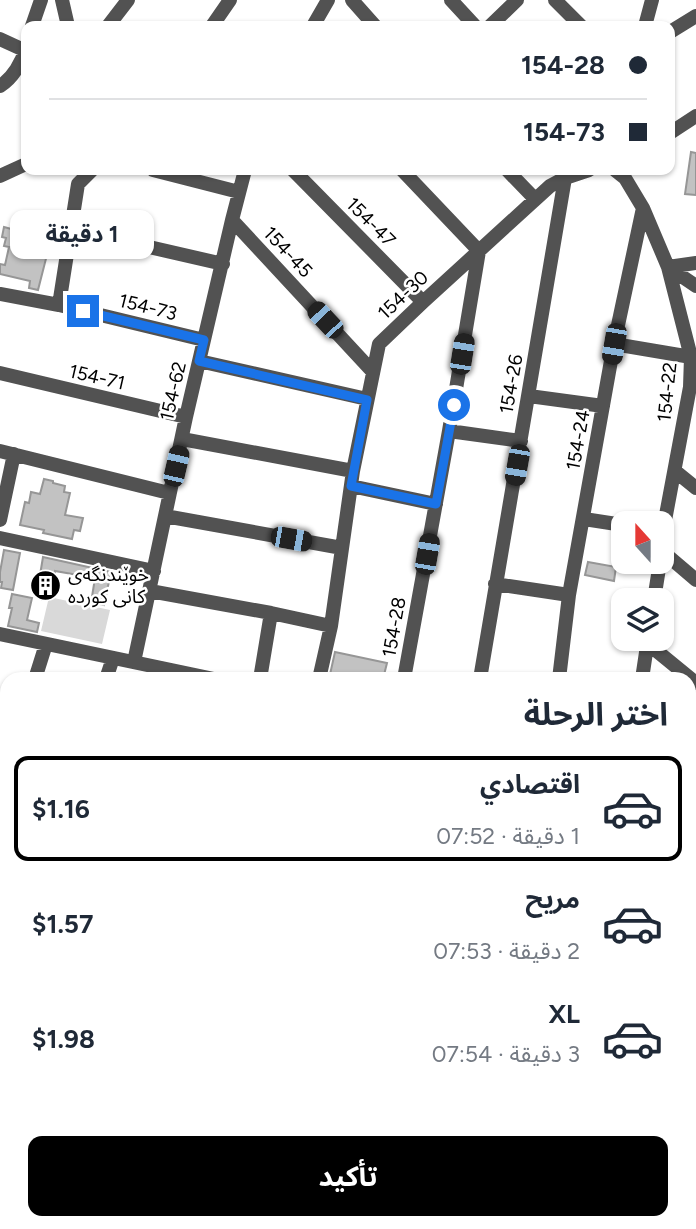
<!DOCTYPE html>
<html lang="ar">
<head>
<meta charset="utf-8">
<style>
  :root { --surface:#fff; --page:#f6f6f7; --text:#1f2937; --muted:#747a83; --line:#e0e1e3; --accent:#000 }
  body { margin:0; font-family:Figtree,"Noto Sans Arabic",sans-serif; background:var(--page); color:var(--text); direction:rtl; height:100vh; display:flex; flex-direction:column; font-size:26px; white-space:nowrap }
  * { box-sizing:border-box; margin:0 }
  p { font-size:23px; color:var(--muted) }
  .icon { flex:none; width:38px; height:38px; fill:none; stroke:currentColor; stroke-width:2; stroke-linecap:round; stroke-linejoin:round }
  .map { position:relative; flex:1; overflow:hidden; direction:ltr }
  .panel { position:absolute; left:0px; top:672px; width:696px; height:558px; display:flex; flex-direction:column; background:var(--surface); border-radius:21px 21px 0 0; box-shadow:0 2px 5px #0004; direction:rtl }
  .panel>* { flex:none }
  .banner { position:absolute; left:21px; top:21px; width:654px; height:154px; border-radius:14px; box-shadow:0 2px 5px #0004; direction:rtl; display:grid; align-content:center; height:154px; padding:0 28px; background:var(--surface) }
  .needle { width:46px; rotate:339deg }
  .buttons { position:absolute; left:611px; top:511px; display:grid; gap:14px }
  .buttons a { display:grid; place-items:center; width:63px; height:63px; border-radius:14px; background:var(--surface); box-shadow:0 2px 5px #0004; font-size:35px }
  .end { position:absolute; width:32px; height:32px; margin:-16px; border:9px solid #1a73e8; background:#fff; box-shadow:0 0 0 4px #fff }
  .from { border-radius:50% }
  .bubble { position:absolute; height:49px; border-radius:14px; background:var(--surface); box-shadow:0 2px 5px #0004; font-size:23px; font-weight:700; line-height:49px; text-align:center; direction:rtl }
  .car { position:absolute; width:21px; height:42px; margin:-21px -10px; border-radius:9px; box-shadow:0 0 5px 2px #0007; background:linear-gradient(#222 24%,#8ab4d8 0 40%,#222 0 76%,#8ab4d8 0 86%,#222 0) }
  .banner b { display:flex; align-items:center; gap:24px; height:66px; font-size:26px }
  .banner b+b { border-top:2px solid var(--line) }
  .banner i { width:18px; height:18px; background:var(--text) }
  ul { padding:0; list-style:none }
  li { display:flex; align-items:center; gap:21px; height:105px; margin:0 14px 10px; padding:0 14px; border:4px solid transparent; border-radius:14px }
  li div { flex:1 }
  li b { display:block; font-size:26px }
  li em { font-style:normal; font-weight:700 }
  li.selected { border-color:var(--accent) }
  li>.icon { width:63px; height:63px; stroke-width:1.5 }
  h2 { padding:0 28px; font-size:32px; line-height:84px }
  .cta { display:flex; gap:14px; margin-top:auto; padding:14px 28px }
  .cta a { flex:1; height:80px; border-radius:14px; background:var(--accent); color:#fff; font-size:28px; font-weight:700; line-height:80px; text-align:center }
  .map>svg:first-child { display:block }
  .green { fill:#d9d9d9 }
  .building { fill:#c2c2c2; stroke:#969696; stroke-width:2 }
  .lines { fill:none; stroke-linecap:round; stroke-linejoin:round }
  .minor { stroke:#525252; stroke-width:14 }
  .major { stroke:#000; stroke-width:18 }
  .route { stroke:#1a73e8; stroke-width:9 }
  .labels { text-anchor:middle; dominant-baseline:central; stroke-width:5; stroke-linejoin:round; paint-order:stroke }
  .street-label { font-size:19px; fill:#000; stroke:#fff }
  .poi-label { font-size:19px; fill:#000; stroke:#fff; text-anchor:start }
</style>
</head>
<body>
<div class="map">
<svg width="696" height="1229" viewBox="0 0 696 1229">
  <rect width="100%" height="100%" fill="#fff"/>
  <path class="green" d="M49,597l61,13 -8,34 -61,-13z
    M0,928l7,1v60l-7,-2z"/>
  <path class="building" d="M691,152l5,1v42l-11,-1z
    M4,227l11,3 1,-3 36,8 -14,55 -9,-2 1,-7 -30,-7v-10l5,1 4,-18 -5,-1 2,-8 -4,-1z
    M44,479l9,2v2l12,3 -1,6 6,1 -5,22 18,3 -3,13 -6,-1 -2,9 -29,-6 1,-3 -24,-5 5,-23 4,1 2,-11 9,2z
    M4,550l16,3 -7,37 -12,-2 1,-6h-2v-10z
    M43,557l68,15 -7,33 -13,-2 4,-25 -40,-7 -5,24 -13,-2z
    M588,562l28,5 -2,14 -29,-6z
    M12,594l20,4 -5,22 12,3 -2,9 -29,-6 4,-18h-3z
    M335,652l52,11 -4,16h-54z"/>
  <g class="lines">
    <path class="minor" d="M62,0l6,26
      M352,0l23,26
      M451,0l24,26
      M555,0l26,26
      M32,26l9,-26
      M108,26l20,-26
      M212,26l18,-26
      M313,26l15,-26
      M490,26l27,-26
      M645,26l7,-26
      M670,32l26,-16
      M0,39l26,12
      M0,86c13,-8 22,-24 26,-38
      M670,133l26,-17
      M153,170l86,22
      M293,170l130,132
      M402,170l77,81 -30,180 -45,248
      M507,170l28,29
      M615,170l10,8 18,30 25,59 23,90 -1,30 -27,144 -1,20
      M0,176l26,-12
      M232,220l141,152
      M71,229l152,35
      M668,267l28,19
      M668,267l28,-4
      M0,294l59,11 145,35
      M59,305l19,-121 14,-14
      M614,344l77,13
      M199,361l168,38
      M0,373l186,44
      M529,396l74,10
      M449,431l72,10
      M182,439l171,32
      M0,451l169,42
      M675,471l21,17
      M351,486l85,18
      M165,516l177,32
      M584,519l39,6
      M0,520l14,-66
      M0,538l154,33
      M662,551l34,29
      M495,584l74,11
      M150,591l121,22 60,13
      M654,600l6,-38
      M0,634l214,45
      M647,643l49,40
      M134,662l52,-245 46,-197 13,-50
      M35,679l11,-35
      M106,679l7,-21
      M260,679l11,-66
      M319,679l12,-53 22,-155 26,-127 44,-42 127,-116 15,-8 24,-8
      M480,679l85,-501
      M559,679l10,-84 45,-251 29,-136
      M642,679l6,-40
      M690,780l6,1
      M0,790l7,-22
      M690,819l6,3
      M690,877l6,1
      M0,918l7,2
      M0,998l7,2
      M690,1001l6,5
      M0,1038l7,-23
      M690,1053l6,-6
      M690,1205l6,-14
      M5,1229l2,-11
      M202,1229l1,-6
      M519,1229l5,-6
      M678,1229l3,-6"/>
    <path class="major" d="M0,1148l7,2
      M0,1175l7,1
      M244,1223l33,6
      M388,1223l26,6"/>
  </g>
  <g class="lines">
    <path class="route" d="M83,311l121,29 -5,21 168,39 -16,86 85,18 18,-99"/>
  </g>
  <defs>
    <symbol id="building-disc" viewBox="-11 -11 22 22"><circle r="9.5" fill="#000" stroke="#fff"/><path d="M-4-6H4V6H1V3H-1V6H-4ZM-2.5-4.3h1.7v1.8h-1.7ZM.8-4.3h1.7v1.8H.8ZM-2.5-1h1.7V.8h-1.7ZM.8-1h1.7V.8H.8Z" fill="#fff"/></symbol>
  </defs>
  <g fill-rule="evenodd">
    <use href="#building-disc" x="28" y="568" width="35" height="35"/>
  </g>
  <g class="labels">
    <g class="street-label">
      <text transform="translate(371 222) rotate(45)">154-47</text>
      <text transform="translate(288 252) rotate(47)">154-45</text>
      <text transform="translate(403 295) rotate(-43)">154-30</text>
      <text transform="translate(148 307) rotate(14)">154-73</text>
      <text transform="translate(97 377) rotate(13)">154-71</text>
      <text transform="translate(511 384) rotate(-80)">154-26</text>
      <text transform="translate(173 391) rotate(-77)">154-62</text>
      <text transform="translate(667 392) rotate(-84)">154-22</text>
      <text transform="translate(578 440) rotate(-80)">154-24</text>
      <text transform="translate(394 627) rotate(-80)">154-28</text>
    </g>
    <g class="poi-label">
      <text x="68" y="574">خوێندنگەی<tspan x="68" dy="22">کانی کوردە</tspan></text>
    </g>
  </g>
</svg>
<div class="buttons">
<a><svg class="needle" viewBox="-14 -14 28 28"><path d="M0-13l5 13h-10z" fill="#e53935"/><path d="M0 13l5-13h-10z" fill="#747a83"/></svg></a>
<a><svg class="icon" aria-label="layers" viewBox="0 0 24 24"><path d="M12 4l9 5-9 5-9-5zM3 14l9 5 9-5"/></svg></a>
</div>
<i class="end from" style="left:454px;top:405px"></i>
<i class="end" style="left:83px;top:311px"></i>
<div class="bubble" style="left:10px;top:210px;width:144px">1 دقيقة</div>
<i class="car" style="left:325px;top:320px;rotate:317deg"></i>
<i class="car" style="left:614px;top:344px;rotate:190deg"></i>
<i class="car" style="left:462px;top:354px;rotate:9deg"></i>
<i class="car" style="left:517px;top:465px;rotate:190deg"></i>
<i class="car" style="left:176px;top:466px;rotate:13deg"></i>
<i class="car" style="left:291px;top:539px;rotate:100deg"></i>
<i class="car" style="left:427px;top:554px;rotate:10deg"></i>
<div class="banner">
<b><i class="from"></i>154-28</b>
<b><i></i>154-73</b>
</div>
<section class="panel">
<h2>اختر الرحلة</h2>
<ul>
<li class="selected"><svg class="icon" aria-label="car" viewBox="0 0 24 24"><path d="M5 17H2v-5l4-1 3-4h7l3 4 3 1v5h-3M9 17h6M6 11h13"/><circle cx="7" cy="17" r="2"/><circle cx="17" cy="17" r="2"/></svg><div><b>اقتصادي</b><p>1 دقيقة · 07:52</p></div><em>$1.16</em></li>
<li><svg class="icon" aria-label="car" viewBox="0 0 24 24"><path d="M5 17H2v-5l4-1 3-4h7l3 4 3 1v5h-3M9 17h6M6 11h13"/><circle cx="7" cy="17" r="2"/><circle cx="17" cy="17" r="2"/></svg><div><b>مريح</b><p>2 دقيقة · 07:53</p></div><em>$1.57</em></li>
<li><svg class="icon" aria-label="car" viewBox="0 0 24 24"><path d="M5 17H2v-5l4-1 3-4h7l3 4 3 1v5h-3M9 17h6M6 11h13"/><circle cx="7" cy="17" r="2"/><circle cx="17" cy="17" r="2"/></svg><div><b>XL</b><p>3 دقيقة · 07:54</p></div><em>$1.98</em></li>
</ul>
<div class="cta"><a>تأكيد</a></div>
</section>
</div>
</body>
</html>
